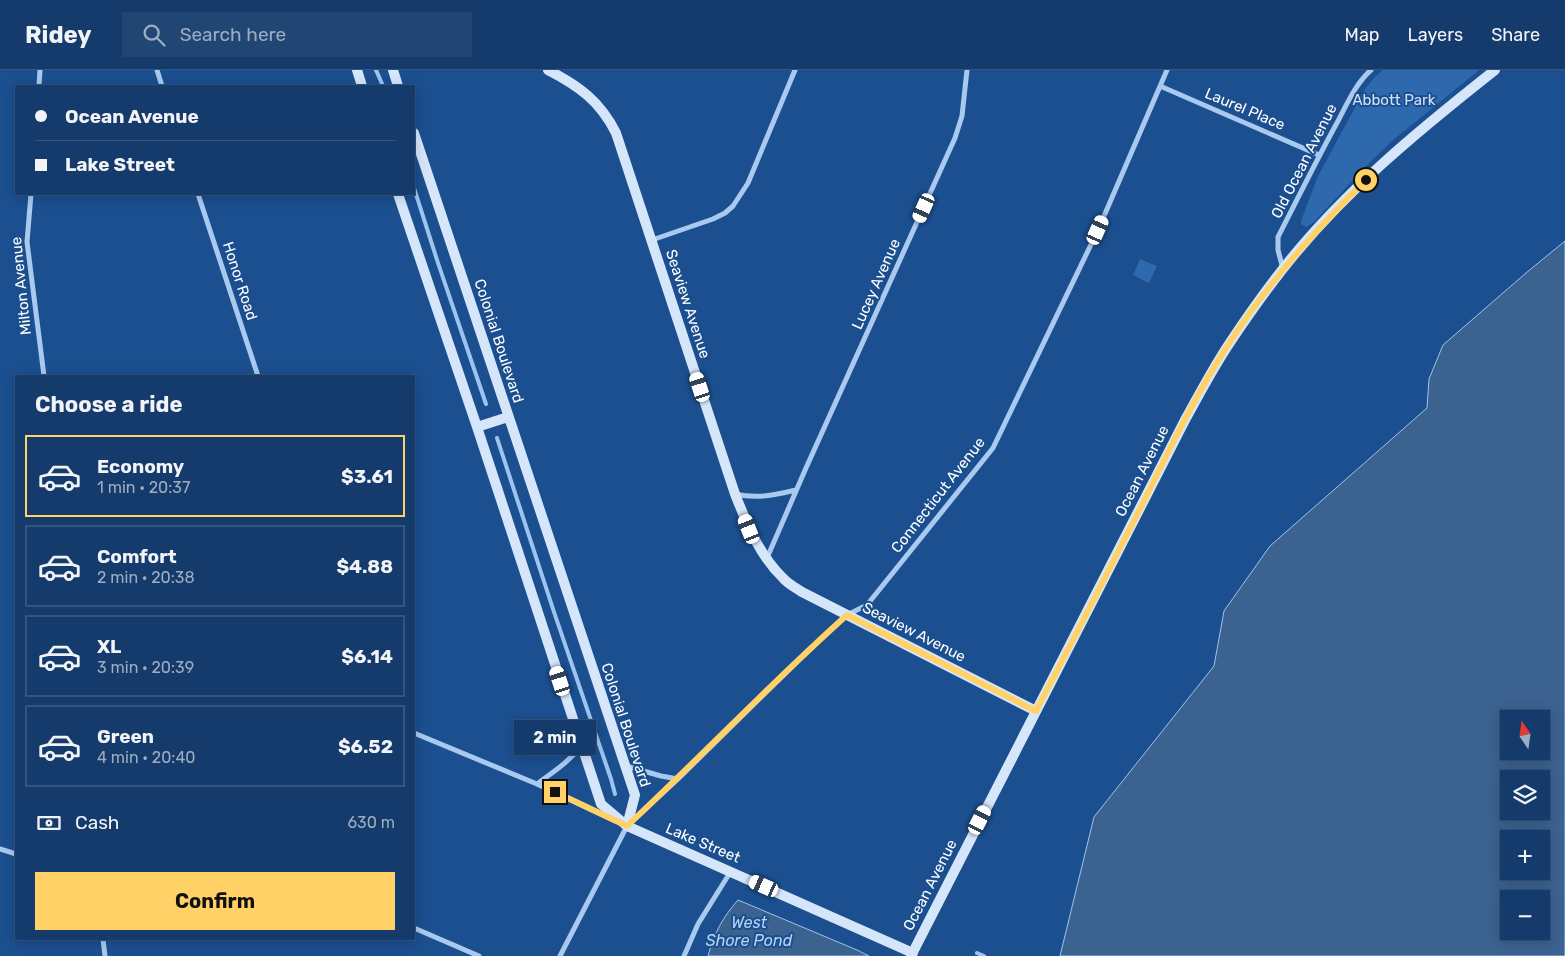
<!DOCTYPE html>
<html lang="en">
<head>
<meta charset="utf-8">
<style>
  :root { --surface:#143b6b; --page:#214673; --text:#f1f3f6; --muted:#9dadc1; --line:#33557e; --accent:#ffd166 }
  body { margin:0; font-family:Rubik,sans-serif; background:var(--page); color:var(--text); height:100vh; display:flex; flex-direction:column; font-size:19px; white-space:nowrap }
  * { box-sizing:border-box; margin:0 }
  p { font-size:16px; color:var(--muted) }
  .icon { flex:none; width:28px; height:28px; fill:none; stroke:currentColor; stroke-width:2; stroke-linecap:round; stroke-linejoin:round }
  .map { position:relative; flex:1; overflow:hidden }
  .drawer { position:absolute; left:15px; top:305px; width:400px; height:565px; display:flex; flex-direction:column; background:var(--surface); border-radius:0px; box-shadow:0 2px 12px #0003,0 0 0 1px var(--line) }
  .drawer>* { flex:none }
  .top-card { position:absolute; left:15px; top:15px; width:400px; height:110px; border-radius:0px; box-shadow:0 2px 12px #0003,0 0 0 1px var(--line); display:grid; align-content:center; height:110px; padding:0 20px; background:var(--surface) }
  .needle { width:32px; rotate:347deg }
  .controls { position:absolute; left:1500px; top:640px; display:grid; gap:10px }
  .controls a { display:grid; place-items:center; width:50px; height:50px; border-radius:0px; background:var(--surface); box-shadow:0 2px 12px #0003,0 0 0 1px var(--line); font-size:25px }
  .end { position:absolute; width:22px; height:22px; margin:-11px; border:6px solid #ffd166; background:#111; box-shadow:0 0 0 2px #111 }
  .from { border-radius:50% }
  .bubble { position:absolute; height:35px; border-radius:0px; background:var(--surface); box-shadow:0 2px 12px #0003,0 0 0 1px var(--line); font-size:16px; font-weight:700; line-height:35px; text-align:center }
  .car { position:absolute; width:15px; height:30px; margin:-15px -8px; border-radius:6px; box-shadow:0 0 4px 1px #0007; background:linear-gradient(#fff 24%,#345 0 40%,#fff 0 76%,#345 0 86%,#fff 0) }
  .top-card b { display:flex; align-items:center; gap:18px; height:48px; font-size:19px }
  .top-card b+b { border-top:1px solid var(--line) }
  .top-card i { width:12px; height:12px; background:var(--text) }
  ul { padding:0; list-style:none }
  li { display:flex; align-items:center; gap:15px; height:82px; margin:0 10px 8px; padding:0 10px; border:2px solid var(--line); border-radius:0px }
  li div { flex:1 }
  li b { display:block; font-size:19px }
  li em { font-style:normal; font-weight:700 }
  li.selected { border-color:var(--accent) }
  li>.icon { width:45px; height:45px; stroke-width:1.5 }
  h2 { padding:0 20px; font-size:22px; line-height:60px }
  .pay { display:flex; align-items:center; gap:12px; height:55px; padding:0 20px; font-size:19px }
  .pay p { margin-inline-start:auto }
  .button { display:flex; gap:10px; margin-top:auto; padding:10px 20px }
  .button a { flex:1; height:58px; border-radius:0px; background:var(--accent); color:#111; font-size:20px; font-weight:700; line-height:58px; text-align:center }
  header { display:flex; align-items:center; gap:30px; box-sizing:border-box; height:70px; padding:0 25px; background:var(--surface); border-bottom:1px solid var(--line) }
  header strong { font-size:24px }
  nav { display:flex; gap:28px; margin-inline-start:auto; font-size:18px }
  .search { width:350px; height:45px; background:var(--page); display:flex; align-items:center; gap:12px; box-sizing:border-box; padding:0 18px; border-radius:0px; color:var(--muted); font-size:19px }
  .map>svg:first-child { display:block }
  .green { fill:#2e69ad }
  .water { fill:#3c6290; stroke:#9cc4f0; fill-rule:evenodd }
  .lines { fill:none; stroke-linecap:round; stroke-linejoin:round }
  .stream { stroke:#9cc4f0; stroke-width:4 }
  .street { stroke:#a9c9ee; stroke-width:5 }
  .secondary { stroke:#d6e6fa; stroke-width:10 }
  .route { stroke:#ffd166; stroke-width:6 }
  .labels { text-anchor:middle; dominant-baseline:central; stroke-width:4; stroke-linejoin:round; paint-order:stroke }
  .park-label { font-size:15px; fill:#cfe3fa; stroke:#1b4f8f }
  .street-label { font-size:15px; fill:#fff; stroke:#1b4f8f }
  .water-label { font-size:16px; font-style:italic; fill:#b5d3f5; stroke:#1b4f8f }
</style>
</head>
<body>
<header>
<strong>Ridey</strong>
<div class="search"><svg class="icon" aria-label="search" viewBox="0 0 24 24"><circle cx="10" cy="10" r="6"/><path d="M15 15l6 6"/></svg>Search here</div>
<nav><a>Map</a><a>Layers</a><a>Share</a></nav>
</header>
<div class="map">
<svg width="1565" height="886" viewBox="0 0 1565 886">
  <rect width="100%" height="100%" fill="#1b4f8f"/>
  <path class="green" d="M1383,0h96l-87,71 -27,26 -51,55 -8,5 -5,-3v-3l17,-45 47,-87 9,-11z
    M1140,189l17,7 -8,17 -16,-8z"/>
  <path class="water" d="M1565,171v715h-505l34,-139 120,-151 10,-55 46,-65 157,-138 2,-29 14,-34 83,-72zM1509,649h32v32h-32zM1509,709h32v32h-32zM1509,769h32v32h-32zM1509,829h32v32h-32z
    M738,830l119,50 12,6h-161c6,-23 15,-39 30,-56z"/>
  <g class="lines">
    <path class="stream" d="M376,0l7,16
      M414,118l24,75 48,141
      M497,368l57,174 57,167 4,15
      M977,883l7,3"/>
    <path class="street" d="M157,0l5,16
      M39,16l1,-16
      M1160,16l159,69
      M31,124l-4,48 17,134
      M198,124l60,182
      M652,170l61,-21 12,-6 8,-7 15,-23 47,-113
      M1283,199l-5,-19v-13c20,-39 39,-78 60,-116 9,-17 18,-38 33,-51
      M735,424c22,5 40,1 61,-4
      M767,488l39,-90 149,-330 7,-22 5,-46
      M414,663l123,51 78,37
      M626,696l35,10 17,3
      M537,714c16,-12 32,-22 44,-38
      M0,779l16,5
      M414,858l65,28
      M103,869l2,17
      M560,886l67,-130 51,-47 131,-129 38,-35 20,-10 126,-157 105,-218 69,-160
      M684,886l14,-32 33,-53"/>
    <path class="secondary" d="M357,0l5,16
      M393,0l5,16
      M548,0c31,16 52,31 68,63l119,361c12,30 24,61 48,84 5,6 13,10 19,14l234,119
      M414,63l221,662 -8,31
      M398,124l79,233 124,377 26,22 286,127
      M477,357l31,-10
      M911,886l274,-536c15,-27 29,-54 46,-79 16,-24 33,-48 51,-71 60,-77 137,-140 213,-200"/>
  </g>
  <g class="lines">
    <path class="route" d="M555,722l72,34c74,-69 144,-143 220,-211l189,96c35,-67 70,-135 104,-202 28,-56 55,-114 90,-167 38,-59 85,-112 136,-162"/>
  </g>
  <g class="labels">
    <g class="park-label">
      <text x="1394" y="30">Abbott Park</text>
    </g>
    <g class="street-label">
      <text transform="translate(1245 39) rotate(23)">Laurel Place</text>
      <text transform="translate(1304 91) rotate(-63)">Old Ocean Avenue</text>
      <text transform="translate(240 211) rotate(72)">Honor Road</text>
      <text transform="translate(876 214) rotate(-66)">Lucey Avenue</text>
      <text transform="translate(21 216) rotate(-96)">Milton Avenue</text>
      <text transform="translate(688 234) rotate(72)">Seaview Avenue</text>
      <text transform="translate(499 271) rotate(72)">Colonial Boulevard</text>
      <text transform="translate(1142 401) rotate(-63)">Ocean Avenue</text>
      <text transform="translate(938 425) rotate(-52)">Connecticut Avenue</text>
      <text transform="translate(914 562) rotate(27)">Seaview Avenue</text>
      <text transform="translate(626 655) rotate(72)">Colonial Boulevard</text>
      <text transform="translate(703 773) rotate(23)">Lake Street</text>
      <text transform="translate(930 815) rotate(-63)">Ocean Avenue</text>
    </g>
    <g class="water-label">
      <text x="749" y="852">West<tspan x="749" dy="18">Shore Pond</tspan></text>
    </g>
  </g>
</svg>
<div class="controls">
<a><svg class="needle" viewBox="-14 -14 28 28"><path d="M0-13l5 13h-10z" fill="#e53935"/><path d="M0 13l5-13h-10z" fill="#9dadc1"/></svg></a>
<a><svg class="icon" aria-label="layers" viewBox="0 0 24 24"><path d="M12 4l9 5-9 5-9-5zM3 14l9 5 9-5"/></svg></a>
<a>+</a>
<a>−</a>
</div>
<i class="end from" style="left:1366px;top:110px"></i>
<i class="end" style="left:555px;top:722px"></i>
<div class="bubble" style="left:514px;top:650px;width:82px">2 min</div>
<i class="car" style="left:924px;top:138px;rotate:204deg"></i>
<i class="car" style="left:1098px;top:160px;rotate:24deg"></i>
<i class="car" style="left:700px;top:317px;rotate:342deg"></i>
<i class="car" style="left:749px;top:459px;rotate:338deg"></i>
<i class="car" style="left:560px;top:611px;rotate:342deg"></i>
<i class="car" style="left:980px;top:750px;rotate:27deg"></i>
<i class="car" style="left:764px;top:816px;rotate:294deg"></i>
<div class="top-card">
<b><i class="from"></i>Ocean Avenue</b>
<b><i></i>Lake Street</b>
</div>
<section class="drawer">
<h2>Choose a ride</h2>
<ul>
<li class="selected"><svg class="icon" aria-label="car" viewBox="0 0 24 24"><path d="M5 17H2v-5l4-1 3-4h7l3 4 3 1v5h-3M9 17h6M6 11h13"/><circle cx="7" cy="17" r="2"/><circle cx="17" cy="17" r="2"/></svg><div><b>Economy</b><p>1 min · 20:37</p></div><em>$3.61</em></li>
<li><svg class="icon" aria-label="car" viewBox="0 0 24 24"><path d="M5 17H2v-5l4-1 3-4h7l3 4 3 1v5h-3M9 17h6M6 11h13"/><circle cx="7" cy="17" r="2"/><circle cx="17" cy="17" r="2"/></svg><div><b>Comfort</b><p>2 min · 20:38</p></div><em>$4.88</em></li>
<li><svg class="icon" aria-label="car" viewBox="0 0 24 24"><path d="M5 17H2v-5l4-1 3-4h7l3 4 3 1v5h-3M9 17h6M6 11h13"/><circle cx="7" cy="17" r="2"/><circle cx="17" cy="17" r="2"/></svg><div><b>XL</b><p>3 min · 20:39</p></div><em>$6.14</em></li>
<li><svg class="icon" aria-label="car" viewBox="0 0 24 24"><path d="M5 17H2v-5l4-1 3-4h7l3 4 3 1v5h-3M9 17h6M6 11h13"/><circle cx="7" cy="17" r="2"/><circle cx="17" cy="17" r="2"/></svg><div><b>Green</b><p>4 min · 20:40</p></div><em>$6.52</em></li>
</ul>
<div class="pay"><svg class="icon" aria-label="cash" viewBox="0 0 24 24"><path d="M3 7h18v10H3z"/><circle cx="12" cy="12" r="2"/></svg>Cash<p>630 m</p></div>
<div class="button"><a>Confirm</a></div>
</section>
</div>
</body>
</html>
